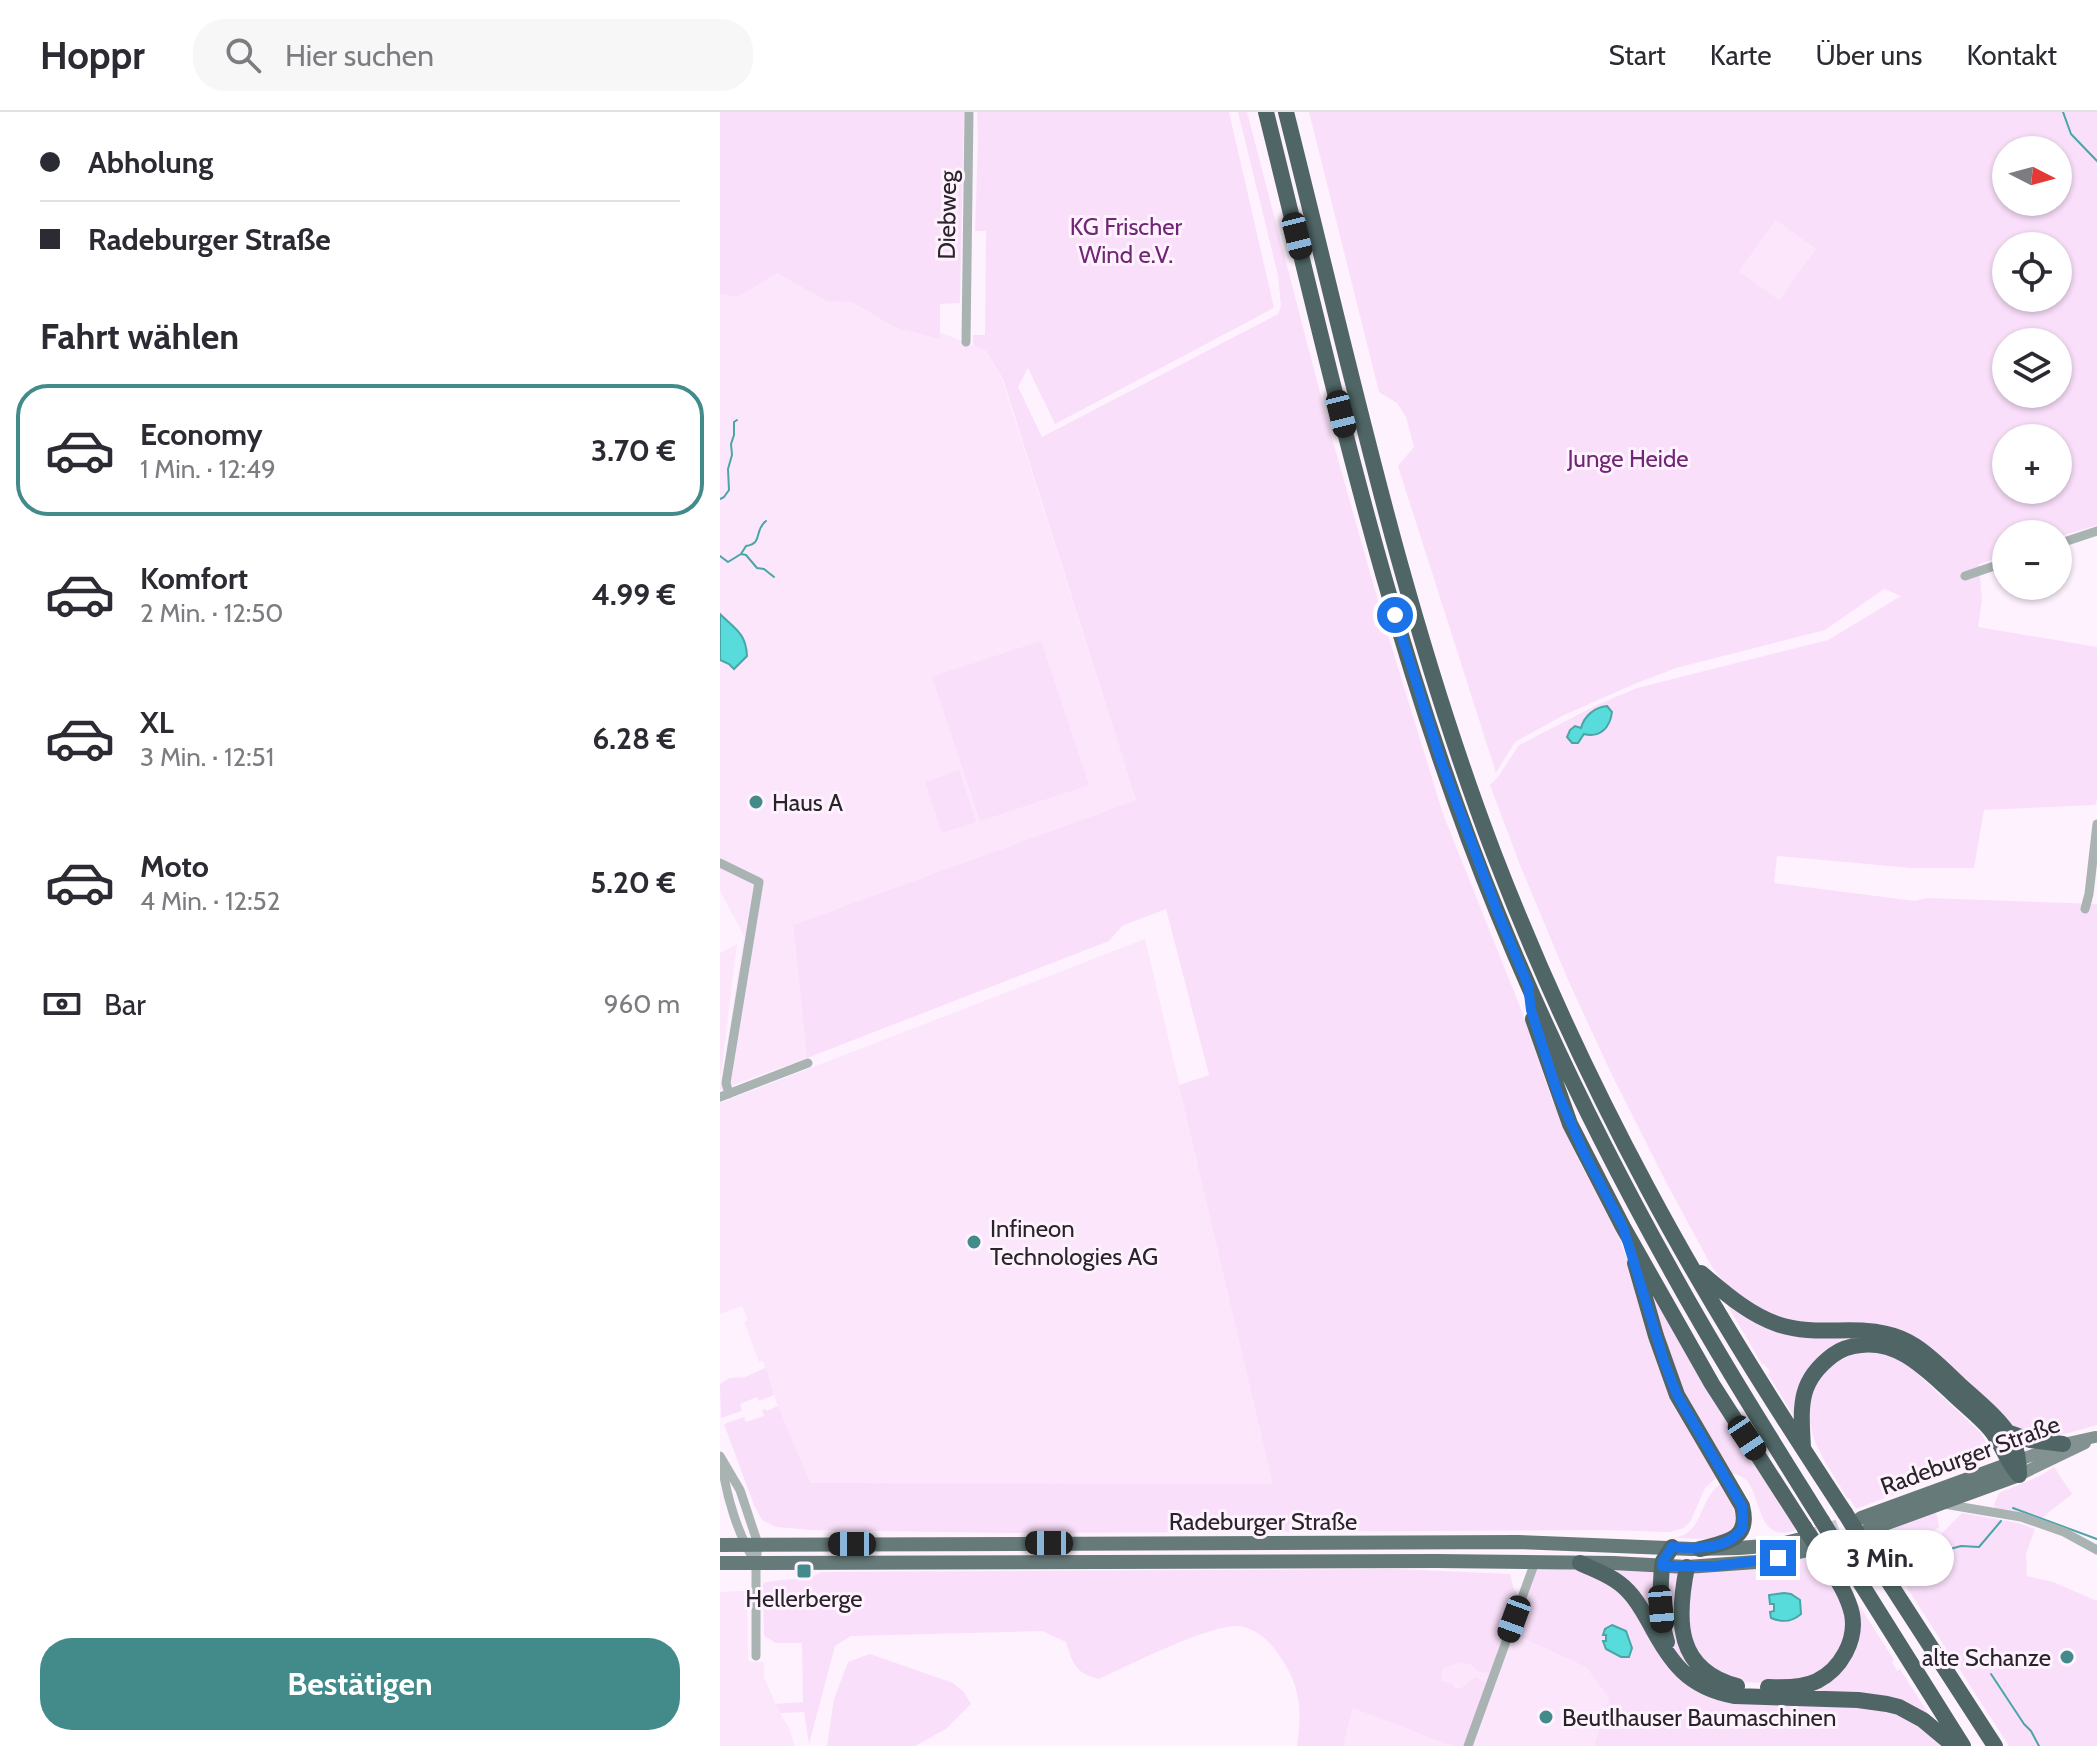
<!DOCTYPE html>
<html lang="de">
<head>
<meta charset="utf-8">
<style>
  :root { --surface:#fff; --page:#f7f7f7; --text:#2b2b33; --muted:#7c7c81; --line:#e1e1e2; --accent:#438b8b }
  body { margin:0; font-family:Cabin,sans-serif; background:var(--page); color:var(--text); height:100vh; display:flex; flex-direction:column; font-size:30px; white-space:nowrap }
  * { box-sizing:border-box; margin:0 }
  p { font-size:26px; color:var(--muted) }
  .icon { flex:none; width:44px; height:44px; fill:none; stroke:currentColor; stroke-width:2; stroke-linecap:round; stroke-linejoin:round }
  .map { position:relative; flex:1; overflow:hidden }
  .drawer { display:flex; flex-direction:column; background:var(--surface); width:720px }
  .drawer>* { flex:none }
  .hud { display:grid; align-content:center; height:176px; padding:0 40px; background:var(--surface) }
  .needle { width:52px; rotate:96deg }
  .tools { position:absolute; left:1272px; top:24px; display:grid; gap:16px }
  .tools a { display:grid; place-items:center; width:80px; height:80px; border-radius:50%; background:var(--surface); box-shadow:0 2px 6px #0004; font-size:40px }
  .end { position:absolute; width:36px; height:36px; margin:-18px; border:10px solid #1a73e8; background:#fff; box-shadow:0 0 0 4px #fff }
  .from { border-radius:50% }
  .bubble { position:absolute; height:56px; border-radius:28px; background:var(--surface); box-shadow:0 2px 6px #0004; font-size:26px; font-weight:700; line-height:56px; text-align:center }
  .car { position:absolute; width:24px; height:48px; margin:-24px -12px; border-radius:10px; box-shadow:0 0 6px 2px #0007; background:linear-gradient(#222 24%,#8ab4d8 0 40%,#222 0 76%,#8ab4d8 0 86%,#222 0) }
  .hud b { display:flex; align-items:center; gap:28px; height:76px; font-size:30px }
  .hud b+b { border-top:2px solid var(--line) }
  .hud i { width:20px; height:20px; background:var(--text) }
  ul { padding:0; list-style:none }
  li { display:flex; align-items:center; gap:24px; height:132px; margin:0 16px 12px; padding:0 24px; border:4px solid transparent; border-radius:32px }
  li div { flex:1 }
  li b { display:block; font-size:30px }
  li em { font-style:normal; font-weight:700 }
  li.on { border-color:var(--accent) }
  li>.icon { width:72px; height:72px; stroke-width:1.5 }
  h2 { padding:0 40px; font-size:36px; line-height:96px }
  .pay { display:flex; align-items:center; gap:20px; height:88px; padding:0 40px; font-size:30px }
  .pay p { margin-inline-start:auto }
  .primary-button { display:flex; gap:16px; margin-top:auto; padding:16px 40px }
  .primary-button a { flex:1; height:92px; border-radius:32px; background:var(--accent); color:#fff; font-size:32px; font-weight:700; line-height:92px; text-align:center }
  header { display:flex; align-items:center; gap:48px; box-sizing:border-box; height:112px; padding:0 40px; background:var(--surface); border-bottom:2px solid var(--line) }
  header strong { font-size:38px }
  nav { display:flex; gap:44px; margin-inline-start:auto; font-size:28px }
  .search { width:560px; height:72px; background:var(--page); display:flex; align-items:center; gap:20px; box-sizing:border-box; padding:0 28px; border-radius:32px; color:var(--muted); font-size:30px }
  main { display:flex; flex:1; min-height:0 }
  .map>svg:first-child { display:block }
  .built { fill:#fbe6fc }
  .green { fill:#f9dffa; fill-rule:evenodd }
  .water { fill:#57dcdb; stroke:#49a5a6; stroke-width:2 }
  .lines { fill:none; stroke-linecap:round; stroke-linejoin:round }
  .stream { stroke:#49a5a6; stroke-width:2 }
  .primary-tunnel { stroke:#d3c9d3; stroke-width:14; stroke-dasharray:14 7; stroke-linecap:butt }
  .minor { stroke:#a8b3b2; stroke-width:9 }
  .secondary { stroke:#829291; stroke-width:12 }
  .primary { stroke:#677a7a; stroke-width:14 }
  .motorway { stroke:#506666; stroke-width:16 }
  .motorway-bridge { stroke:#506666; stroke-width:16 }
  .route { stroke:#1a73e8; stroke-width:10 }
  .poi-dot { fill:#438b8b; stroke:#fef2fe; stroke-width:3 }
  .labels { text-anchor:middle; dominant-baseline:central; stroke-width:6; stroke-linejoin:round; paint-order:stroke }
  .street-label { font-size:24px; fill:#292429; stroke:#fef2fe }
  .park-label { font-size:24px; fill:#702675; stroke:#fef2fe }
  .poi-label { font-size:24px; fill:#292429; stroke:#fef2fe; text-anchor:start }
</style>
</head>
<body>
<header>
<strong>Hoppr</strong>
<div class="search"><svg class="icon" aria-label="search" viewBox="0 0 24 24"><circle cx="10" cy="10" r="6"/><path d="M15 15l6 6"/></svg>Hier suchen</div>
<nav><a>Start</a><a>Karte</a><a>Über uns</a><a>Kontakt</a></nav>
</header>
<main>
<section class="drawer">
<div class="hud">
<b><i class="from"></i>Abholung</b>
<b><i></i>Radeburger Straße</b>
</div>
<h2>Fahrt wählen</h2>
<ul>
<li class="on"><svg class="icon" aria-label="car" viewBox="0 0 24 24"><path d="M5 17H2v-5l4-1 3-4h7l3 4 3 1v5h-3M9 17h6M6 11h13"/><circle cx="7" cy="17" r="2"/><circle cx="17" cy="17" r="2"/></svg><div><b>Economy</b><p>1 Min. · 12:49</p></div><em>3.70 €</em></li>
<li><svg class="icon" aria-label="car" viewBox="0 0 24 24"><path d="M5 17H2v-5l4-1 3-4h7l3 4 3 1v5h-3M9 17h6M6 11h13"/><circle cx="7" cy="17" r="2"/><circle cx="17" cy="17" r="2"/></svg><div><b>Komfort</b><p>2 Min. · 12:50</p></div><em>4.99 €</em></li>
<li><svg class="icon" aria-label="car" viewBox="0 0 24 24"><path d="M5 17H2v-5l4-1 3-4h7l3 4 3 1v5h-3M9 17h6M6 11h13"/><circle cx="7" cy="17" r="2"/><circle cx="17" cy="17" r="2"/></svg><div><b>XL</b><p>3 Min. · 12:51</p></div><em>6.28 €</em></li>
<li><svg class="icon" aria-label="car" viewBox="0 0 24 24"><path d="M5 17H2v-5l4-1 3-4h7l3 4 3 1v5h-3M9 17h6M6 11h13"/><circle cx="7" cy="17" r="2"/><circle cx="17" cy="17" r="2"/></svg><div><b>Moto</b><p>4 Min. · 12:52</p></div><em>5.20 €</em></li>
</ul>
<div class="pay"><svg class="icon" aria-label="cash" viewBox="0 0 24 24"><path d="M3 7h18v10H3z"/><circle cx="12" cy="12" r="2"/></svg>Bar<p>960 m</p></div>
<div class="primary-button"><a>Bestätigen</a></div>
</section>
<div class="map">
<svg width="1377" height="1634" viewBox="0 0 1377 1634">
  <rect width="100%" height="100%" fill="#fef2fe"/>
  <path class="built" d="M1056,107l40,30 -37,51 -40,-29z
    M0,137l220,83 46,19 16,28 134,421 -343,125 14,133 -87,32 24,-154 -24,-45z
    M425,827l129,546 -464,-2 -32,-76 -15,-46 -4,1 -15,-40 4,-2 -6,-14 -22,8v-211z
    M17,832l-16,130 -1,1v-122z
    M790,1462l4,16 3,4 -12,37 81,36 23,31 -15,48h-251l10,-38 15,5z
    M24,1479l3,3 1,67 16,1v16l16,35 9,15 6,18h-75v-154z"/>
  <path class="green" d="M0,0h244l-4,191 -20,1v35l-45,-12 -43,-25 -25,-1 -50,-28 -39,24 -18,-3z
    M257,0h252l45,196 -219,116 -27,-56 -10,19 24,50 236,-123 3,-8 -3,-31 -40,-163h9l83,319 54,191 59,192 78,195 30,88 26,60 42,80 17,47 82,192 -13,12 -15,34 -6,6 -14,4 -69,-2 -589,3 -202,-3 -34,-3 -14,-7 -8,-15 -30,-81 20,-7 2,5 18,-6 -2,-6 4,-1 1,2 11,-5 32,77 463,1 -94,-399 30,-10 -43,-166 -44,17 -13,15 -302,117 -14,-133 343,-125 -133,-421 -17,-28 -13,-6v-10h12l1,-104h-11l3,-89z
    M589,0h788v413l-39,12v-3h-52v21l-27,9 3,37 -4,26 119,20v153l-2,5 -111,5 -10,58h-63l-134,-12 -3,27 141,18 11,-3 171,6v521l-40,11 -42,-8 -83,-75 -125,-27 -54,-18 -26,-22 -15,-19 -45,-83 -56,-111 -43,-93 -48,-115 -30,-80 8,-8 21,-32 78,-40 40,-17 191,-48 73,-44 -17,-7 -59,41 -149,38 -44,17 -70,31 -47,26 -19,31 -98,-307 16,-19 -8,-30 -9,-14 -18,-11zM1286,38h52v52h-52zM1056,108l40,29 -37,51 -40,-29zM1286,134h52v52h-52zM1286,230h52v52h-52zM1286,326h52v52h-52z
    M321,529l48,144 -109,36 -48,-144z
    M239,658l17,52 -34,11 -17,-51z
    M929,1178l150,239c-44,18 -36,-34 -54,-50 -6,-5 -12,-5 -19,-7l-42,-74z
    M1006,1191l18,11 134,23 -41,9 -42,72 -27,-44 2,-2 -6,-8h-2z
    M1146,1240l22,2 20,11 73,68 9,17 -17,14 -117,45 -6,-10 -3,-1c-18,-33 -50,-68 -33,-108 4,-9 6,-15 13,-21 13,-10 22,-15 39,-17z
    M46,1256l8,27 -15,6 -2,-4 -17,7 2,7 -21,7 -1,-34 10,-6 15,-1z
    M1334,1355l18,27 -33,26 -44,-12 -1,-4 5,-11 41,-17z
    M1002,1371c33,60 1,57 -50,55 32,-2 26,-40 50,-55z
    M1215,1400l2,3 2,12 -20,15 -6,-1 -3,2 -1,14 5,4 48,-48 56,10 17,6 -9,25 1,22 26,6 44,19v145h-88l-136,-211z
    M1095,1443l26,39 7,34 -8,24 -20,22 -35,10 -43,-2 -33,-12 -22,-32 4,-62 11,-4 55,-3z
    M823,1456l43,3 33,15 74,101 193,22 36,16 21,21h-349l15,-48 -23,-31 -73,-33 23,-64zM892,1513l14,6 6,17 -11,9 -12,-5 -5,-11h2l3,-15z
    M880,1456l57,2 1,57z
    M675,1457l115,5 4,16 3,4 -27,79 -13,-2c-9,-13 -20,-7 -34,-3l-2,13 12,3 1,4h7l15,-11 10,6 -23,63h-10l-100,-38 -10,38h-46c5,-34 4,-59 -16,-88 -10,-15 -20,-26 -37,-31 -25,-8 -118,40 -145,52 -24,-6 -26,-15 -33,-37l-24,-11 -191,5 -16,10 -26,98 -5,-32 -24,1 -4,-9 27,-2 -1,-59h-26l-12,-7 -1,-53c17,-5 47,-2 58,-11z
    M947,1459h13l-2,63 55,57 -53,-29 -13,-26z
    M1128,1476l46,72 -2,2 5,9 3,-2 31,49 -150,-26 63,-29z
    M150,1542l83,29 11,9 7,12 -25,25 -31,17h-88l7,-47 14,-37z"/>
  <path class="water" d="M0,502c15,15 26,19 27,42l-13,13 -5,-5 -9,-4z
    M887,594l5,6c-2,16 -12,26 -28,22l-6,9h-6l-5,-6 3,-7 5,-4 6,2c3,-12 14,-21 26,-22z
    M1064,1481l7,1 9,6 1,14c-9,8 -18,9 -30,4l-1,-6 4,-1v-7h-4l-1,-9z
    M892,1513l14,6 6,17 -3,9h-8l-15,-8 -3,-8h3v-6h-3l2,-6z"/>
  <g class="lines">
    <path class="stream" d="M1343,0l8,22 26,27
      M0,387l4,-2 5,-7 -1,-21 4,-14 -1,-11 3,-9v-13l3,-2
      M21,442l5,-8c18,-3 7,-15 20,-25
      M0,444l8,6 13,-8 5,1 11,13 7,1 10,8
      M1293,1396l84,31
      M1215,1441l26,-7 18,1 22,-26
      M1271,1562l33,50 7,7 8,15"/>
    <path class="primary-tunnel" d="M1085,1426l56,-20
      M1092,1437l56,-19"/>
    <path class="minor" d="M246,230l3,-230
      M1338,432l39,-13
      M1245,464l41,-14
      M0,751l39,19 -33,201 3,11
      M1365,797l4,-15 8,-70
      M0,985l88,-34
      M0,1344l20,34 18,54 -2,19v93
      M2,1351c4,32 16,73 34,100
      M1224,1392l77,13 43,15 33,18
      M748,1634l67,-184"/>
    <path class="secondary" d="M1291,1351l52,-19 32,-7
      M1299,1363l66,-32"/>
    <path class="primary" d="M1141,1406l148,-54
      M1148,1418l151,-55
      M0,1433l798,-3 174,7 47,-1 38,-3 28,-7
      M0,1451l716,-2 177,2 74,4 69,-5 56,-13"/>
    <path class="motorway" d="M546,0c67,270 126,543 232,802 50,123 109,242 174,358 47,85 99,167 150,249
      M566,0c63,249 116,501 208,742 44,114 95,225 153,333 59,111 129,221 198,326
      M813,907l37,105 53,103 89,157 92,143
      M915,1151l21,73 21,59 65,111c9,34 -16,36 -42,43
      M981,1161c23,19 47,41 76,51 38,13 73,1 110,10 10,2 19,6 28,12 17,11 31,26 46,40 18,16 39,33 51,53 6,12 7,23 7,36
      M1287,1320l23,8 33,4
      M1083,1336c-2,-41 -6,-66 30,-93 8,-6 18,-9 28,-10 38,-4 63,23 89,46 13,13 28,24 40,38 12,14 16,32 29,46
      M1141,1427l134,207
      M1118,1435l125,199
      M860,1451c17,8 35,14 48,28 9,9 15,20 21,31 21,40 39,66 86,74l123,4 29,4 12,3 24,13 31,26
      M967,1455c-11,54 -11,103 50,119
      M947,1530c-8,-25 -7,-50 -5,-76l1,-5 9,-14
      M1048,1575c17,1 34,1 49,-6 24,-12 40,-41 35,-67 -5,-22 -20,-42 -31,-61"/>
    <path class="motorway-bridge" d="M1125,1401l16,26
      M1102,1409l16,26
      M1084,1415l17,26"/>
  </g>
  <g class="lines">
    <path class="route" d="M675,503l47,149 55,147 31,74 3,25 27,84 27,61 38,72 42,137 12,31 65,111 1,21c-13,23 -48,22 -71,20l-9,14 -1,5h54l62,-8"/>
  </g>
  <g class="poi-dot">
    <circle cx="36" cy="690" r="8"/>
    <circle cx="254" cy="1130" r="8"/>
    <rect x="76" y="1451" width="16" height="16" rx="4"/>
    <circle cx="1347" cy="1545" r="8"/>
    <circle cx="826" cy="1605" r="8"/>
  </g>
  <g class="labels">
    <g class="street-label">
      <text transform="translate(227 103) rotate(-89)">Diebweg</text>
      <text transform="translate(1250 1343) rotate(-20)">Radeburger Straße</text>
      <text x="543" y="1409">Radeburger Straße</text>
    </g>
    <g class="park-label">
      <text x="406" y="114">KG Frischer<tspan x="406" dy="28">Wind e.V.</tspan></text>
      <text x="908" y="346">Junge Heide</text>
    </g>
    <g class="poi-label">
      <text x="52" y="690">Haus A</text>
      <text x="270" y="1116">Infineon<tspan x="270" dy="28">Technologies AG</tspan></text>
      <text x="84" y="1486" text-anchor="middle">Hellerberge</text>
      <text x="1331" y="1545" text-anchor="end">alte Schanze</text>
      <text x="842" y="1605">Beutlhauser Baumaschinen</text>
    </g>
  </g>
</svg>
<div class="tools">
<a><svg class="needle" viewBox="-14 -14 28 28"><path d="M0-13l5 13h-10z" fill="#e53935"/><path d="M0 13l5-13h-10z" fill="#7c7c81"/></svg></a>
<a><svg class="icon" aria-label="locate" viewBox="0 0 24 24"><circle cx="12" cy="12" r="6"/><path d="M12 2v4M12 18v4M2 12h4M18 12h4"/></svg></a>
<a><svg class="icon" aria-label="layers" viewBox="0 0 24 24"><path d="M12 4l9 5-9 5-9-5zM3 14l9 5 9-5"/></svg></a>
<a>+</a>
<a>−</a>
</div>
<i class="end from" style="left:675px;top:503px"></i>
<i class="end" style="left:1058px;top:1446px"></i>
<div class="bubble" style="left:1086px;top:1418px;width:148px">3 Min.</div>
<i class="car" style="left:577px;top:124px;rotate:166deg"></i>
<i class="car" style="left:621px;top:302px;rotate:166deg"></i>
<i class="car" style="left:1027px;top:1326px;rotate:146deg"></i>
<i class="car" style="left:329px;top:1431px;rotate:270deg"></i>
<i class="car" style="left:132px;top:1432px;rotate:270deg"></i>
<i class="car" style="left:941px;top:1497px;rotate:175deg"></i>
<i class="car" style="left:794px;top:1507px;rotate:200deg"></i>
</div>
</main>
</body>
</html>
